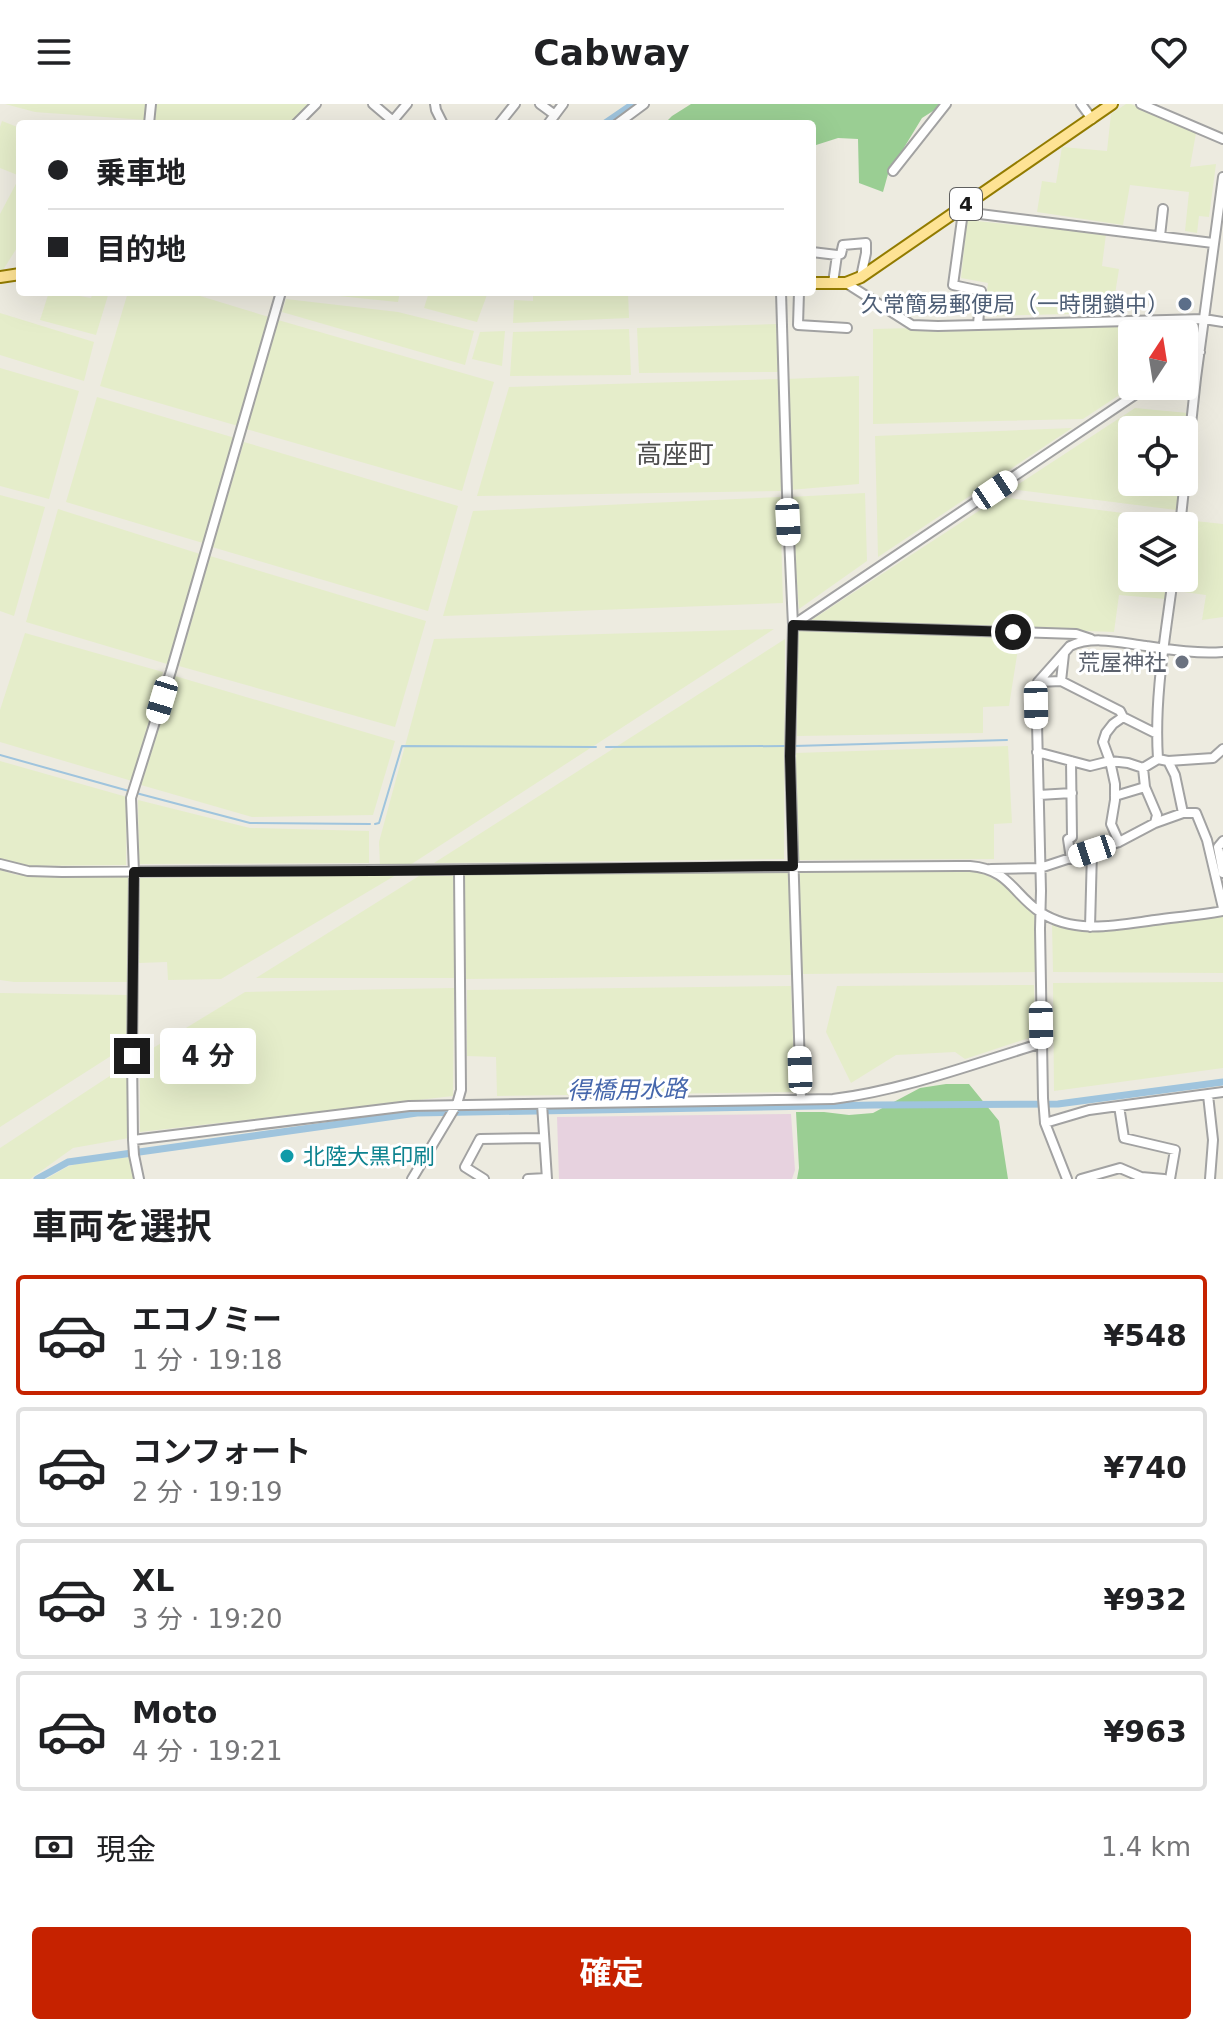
<!DOCTYPE html>
<html lang="ja">
<head>
<meta charset="utf-8">
<style>
  :root { --surface:#fff; --page:#f2f2f2; --text:#202124; --muted:#757577; --line:#e0e0e0; --accent:#c62200 }
  body { margin:0; font-family:"DejaVu Sans","Noto Sans JP",sans-serif; background:var(--page); color:var(--text); height:100vh; display:flex; flex-direction:column; font-size:30px; white-space:nowrap }
  * { box-sizing:border-box; margin:0 }
  p { font-size:26px; color:var(--muted) }
  .icon { flex:none; width:44px; height:44px; fill:none; stroke:currentColor; stroke-width:2; stroke-linecap:round; stroke-linejoin:round }
  .map { position:relative; height:1075px; overflow:hidden }
  .details { display:flex; flex-direction:column; background:var(--surface); flex:1 }
  .details>* { flex:none }
  .top-card { position:absolute; left:16px; top:16px; width:800px; height:176px; border-radius:8px; box-shadow:0 8px 32px #0002; display:grid; align-content:center; height:176px; padding:0 32px; background:var(--surface) }
  .needle { width:52px; rotate:12deg }
  .fabs { position:absolute; left:1118px; top:216px; display:grid; gap:16px }
  .fabs a { display:grid; place-items:center; width:80px; height:80px; border-radius:8px; background:var(--surface); box-shadow:0 8px 32px #0002; font-size:40px }
  .end { position:absolute; width:36px; height:36px; margin:-18px; border:10px solid #1b1b1b; background:#fff; box-shadow:0 0 0 4px #fff }
  .from { border-radius:50% }
  .bubble { position:absolute; height:56px; border-radius:8px; background:var(--surface); box-shadow:0 8px 32px #0002; font-size:26px; font-weight:700; line-height:56px; text-align:center }
  .car { position:absolute; width:24px; height:48px; margin:-24px -12px; border-radius:10px; box-shadow:0 0 6px 2px #0007; background:linear-gradient(#fff 24%,#345 0 40%,#fff 0 76%,#345 0 86%,#fff 0) }
  .top-card b { display:flex; align-items:center; gap:28px; height:76px; font-size:30px }
  .top-card b+b { border-top:2px solid var(--line) }
  .top-card i { width:20px; height:20px; background:var(--text) }
  ul { padding:0; list-style:none }
  li { display:flex; align-items:center; gap:24px; height:120px; margin:0 16px 12px; padding:0 16px; border:4px solid var(--line); border-radius:8px }
  li div { flex:1 }
  li b { display:block; font-size:30px }
  li em { font-style:normal; font-weight:700 }
  li.selected { border-color:var(--accent) }
  li>.icon { width:72px; height:72px; stroke-width:1.5 }
  h2 { padding:0 32px; font-size:36px; line-height:96px }
  .pay { display:flex; align-items:center; gap:20px; height:88px; padding:0 32px; font-size:30px }
  .pay p { margin-inline-start:auto }
  .cta { display:flex; gap:16px; margin-top:auto; padding:16px 32px }
  .cta a { flex:1; height:92px; border-radius:8px; background:var(--accent); color:#fff; font-size:32px; font-weight:700; line-height:92px; text-align:center }
  header { display:flex; justify-content:space-between; align-items:center; height:104px; padding:0 32px; background:var(--surface); font-size:36px; font-weight:700 }
  .map>svg:first-child { display:block }
  .industrial { fill:#e7d2df }
  .farmland { fill:#e5edca }
  .forest { fill:#9ace93 }
  .lines { fill:none; stroke-linecap:round; stroke-linejoin:round }
  .stream { stroke:#9fc4dd; stroke-width:2 }
  .canal { stroke:#9fc4dd; stroke-width:7 }
  .minor-casing { stroke:#a2a2a2; stroke-width:12 }
  .major-casing { stroke:#927b00; stroke-width:14 }
  .minor { stroke:#fff; stroke-width:8 }
  .major { stroke:#fee394; stroke-width:10 }
  .route { stroke:#1b1b1b; stroke-width:10 }
  .service-dot { fill:#5c6f8a; stroke:#fff; stroke-width:3 }
  .worship-dot { fill:#6b7280; stroke:#fff; stroke-width:3 }
  .culture-dot { fill:#0f9aa8; stroke:#fff; stroke-width:3 }
  .labels { text-anchor:middle; dominant-baseline:central; stroke-width:6; stroke-linejoin:round; paint-order:stroke }
  .shield { fill:#fff; stroke:#5f5f5f; stroke-width:2 }
  .shield-label { font-size:20px; font-weight:bold; fill:#1b1b1b }
  .service-label { font-size:22px; fill:#4e5e75; stroke:#fff; text-anchor:end }
  .worship-label { font-size:22px; fill:#5b616d; stroke:#fff; text-anchor:end }
  .culture-label { font-size:22px; fill:#0d838f; stroke:#fff; text-anchor:start }
  .water-label { font-size:24px; font-style:italic; fill:#4667ac; stroke:#fff }
  .quarter-label { font-size:26px; fill:#4e4e4e; stroke:#fff }
</style>
</head>
<body>
<header><svg class="icon" aria-label="menu" viewBox="0 0 24 24"><path d="M4 6h16M4 12h16M4 18h16"/></svg>Cabway<svg class="icon" aria-label="heart" viewBox="0 0 24 24"><path d="M12 20l-8-8c-3-5 5-10 8-4 3-6 11-1 8 4z"/></svg></header>
<div class="map">
<svg width="1223" height="1075" viewBox="0 0 1223 1075">
  <rect width="100%" height="100%" fill="#edebe0"/>
  <path class="industrial" d="M791,1010l4,56 -3,9h-233l-2,-62z"/>
  <path class="farmland" d="M5,0h143l-2,16 -111,-8z
    M156,0h154l-21,20h-92l-43,-4z
    M1126,0h5l65,29 -6,34 26,-3 -7,53 -10,-1 -2,17 -12,-2 4,-39 -59,-7 -7,40 -86,-13 5,-31 14,2 6,-36 45,4 4,-37z
    M2,17l18,7v48l-20,-8v-41z
    M18,76l2,1v62l-17,27h-3v-56z
    M967,116l139,14 -4,32 17,3 -7,44 -128,3 4,-33 -27,-5z
    M49,188h19v2l23,4 2,-6h16l-13,43 -56,-15z
    M128,188h59l82,25 -31,109 -138,-40z
    M299,188h101l-2,10z
    M429,188h59l-11,30 -53,-14z
    M533,188h95l1,26 -116,5 1,-23 19,1z
    M286,195l112,13 76,19 -9,34 -183,-53z
    M0,209l94,29 -10,39 -84,-26z
    M278,216l216,62 -32,109 -216,-62z
    M1167,218l1,12h-36l1,52 -50,33 -210,5v-95z
    M778,220v48l-139,1 -2,-45z
    M629,225l2,46 -121,1 3,-44z
    M505,227l-3,35 -30,-7 8,-27z
    M0,264l79,23 -30,108 -49,-13z
    M859,272v108l-69,6 -4,-111z
    M780,275l3,112 -306,5 32,-109z
    M97,293l138,41 -32,105 -137,-41z
    M1135,304l53,5 -4,34v-17h-52v52h48l-4,28 -165,-21z
    M1072,324l-194,129 -3,-121z
    M244,338l214,64 -30,105 -216,-64z
    M865,389l2,68 -68,48 -9,-112z
    M0,391l45,12 -31,109 -14,-5z
    M780,393l3,106 -340,13 30,-105z
    M1000,393l176,23 -1,6h-43v52h36l-2,21 -47,-4 -5,37 -304,-11z
    M58,405l142,45 -33,110 -141,-42z
    M1186,416l37,4v93l-21,3 4,-25 -30,-4 2,-13h6v-41z
    M210,452l216,65 -31,106 -216,-61z
    M774,525l-364,236 -30,1 -1,-24 55,-203z
    M797,527l223,5 -11,70 -26,1v26l-186,3z
    M25,529l138,39 -31,109 -132,-39v-32z
    M785,535l-1,220 -350,4z
    M175,572l220,65 -22,74 -121,2 -111,-32z
    M1008,642l4,77 -18,1v35l-197,1 -2,-107z
    M0,657l127,36 -1,68 -100,1 -26,-8z
    M138,696l112,28 119,3v32l-230,1z
    M0,766l17,5 112,1v106h-115l-14,-2z
    M789,766l2,105 -327,4v-106z
    M978,767l25,13 33,30 1,58 -237,2 -1,-102z
    M396,771l-175,104 -53,1 -1,-18 -28,1 1,-85z
    M419,772h35v102h-198z
    M1223,811v58l-170,-1 -1,-48 4,-3 19,7 33,2z
    M1223,878v86l-169,23 -1,-108z
    M1034,881l1,51 -70,23 -10,-7 -59,3 -45,28 -25,-51 11,-46z
    M791,882l4,106 -298,4 -1,-39 -29,-1v-66z
    M454,884l-1,108 -313,36v-76l105,-64z
    M0,889l129,2 -1,50 -128,82z
    M128,960l1,74 -56,10 -43,31h-30v-31z
    M131,1053l4,22h-89l21,-12 18,-6z"/>
  <path class="forest" d="M691,0h253l-22,14 -34,56 -5,18 -24,-9 -1,-44 -20,-1 -25,8 -1,2v-24h-148l8,-8z
    M946,980h23l30,37 9,58h-211l2,-11 -3,-56h28l25,3 24,-2 47,-25z"/>
  <g class="lines">
    <path class="stream" d="M794,642l213,-6
      M606,643l179,-1
      M0,651l129,36
      M136,689l114,30 120,1
      M375,720l4,-1 23,-77 194,1"/>
    <path class="canal" d="M604,20l29,-20
      M37,1075l31,-17 349,-49 457,-8 184,-1 165,-22"/>
    <defs>
      <path id="minor" d="M373,0l20,17
        M435,0l1,6 7,14
        M540,0l15,11
        M1081,0l11,15
        M1141,0l82,35
        M391,19l16,-19
        M149,20l2,-20
        M296,20l20,-20
        M499,20l16,-20
        M548,20l15,-20
        M617,20l27,-20
        M893,67l53,-67
        M956,107l257,32
        M963,108l-10,73 28,6 -3,33
        M1160,132l3,-27
        M812,148l25,3 4,-1 2,-9 23,-2v10l-5,24
        M833,179l4,-28
        M846,179l66,42 26,1 266,-7 19,3
        M781,188l6,201 6,132 -3,131 11,343
        M799,188l-1,33 49,3
        M1184,259l16,-11
        M1180,422l16,-148 27,-201
        M793,521l355,-239
        M794,521l282,9 15,5
        M1061,577l3,-27
        M1038,578l23,-1 59,30 3,6
        M1037,648l53,14 20,-5 18,2 15,5
        M1158,655l10,2 7,14 8,38
        M1168,657l45,-3 10,-9
        M1039,691l33,-2
        M1115,692l30,-9
        M1155,719l28,-10h13l11,27 16,68
        M1223,737l-5,6 5,26
        M1119,738l-8,-18 4,-24v-16l-5,-23 -7,-19 3,-9 7,-9 10,-7 34,17
        M1071,755l-3,-20 4,-2 -1,-76
        M0,760l28,7 34,1c302,0 605,-5 908,-6 39,3 43,28 70,46 35,23 78,13 115,8 23,-3 46,-5 68,-9
        M991,765l49,-1 79,-26 36,-19 2,-8 -12,-28 -2,-19 15,-9c-4,-61 7,-120 15,-181
        M1090,823l2,-76
        M1208,991l5,45 -3,39
        M542,1000l5,75
        M1119,1002l5,32 51,12 -5,29
        M1045,1019l44,-13 134,-18
        M133,1036l276,-34 424,-7c71,-9 140,-35 209,-56
        M139,1075l-5,-24 -1,-15 -1,-84 2,-184 -3,-74 40,-127 110,-379
        M412,1075l45,-75 4,-14 -2,-219
        M484,1075l-19,-12 15,-28 64,-1
        M528,1075l19,-1
        M1067,1075l-22,-56 -2,-25 -3,-169 1,-38 -4,-168 1,-41 32,-36c23,-11 52,-3 76,0 26,4 51,8 77,6
        M1081,1075l39,-11 21,9 23,2"/>
      <path id="major" d="M0,173l20,-3
        M812,179h34l15,-6 251,-173"/>
    </defs>
    <use href="#minor" class="minor-casing"/>
    <use href="#major" class="major-casing"/>
    <use href="#minor" class="minor"/>
    <use href="#major" class="major"/>
  </g>
  <g class="lines">
    <path class="route" d="M132,952l2,-184 240,-1 419,-5 -3,-110 3,-131 220,7"/>
  </g>
  <circle class="service-dot" cx="1185" cy="200" r="8"/>
  <circle class="worship-dot" cx="1182" cy="558" r="8"/>
  <circle class="culture-dot" cx="287" cy="1052" r="8"/>
  <g class="labels">
    <rect class="shield" x="950" y="84" width="32" height="32" rx="6"/>
    <g class="shield-label">
      <text x="966" y="100">4</text>
    </g>
    <g class="service-label">
      <text x="1169" y="200">久常簡易郵便局（一時閉鎖中）</text>
    </g>
    <g class="worship-label">
      <text x="1166" y="558">荒屋神社</text>
    </g>
    <g class="culture-label">
      <text x="303" y="1052">北陸大黒印刷</text>
    </g>
    <g class="water-label">
      <text transform="translate(627 986) rotate(-1)">得橋用水路</text>
    </g>
    <g class="quarter-label">
      <text x="675" y="350">高座町</text>
    </g>
  </g>
</svg>
<div class="fabs">
<a><svg class="needle" viewBox="-14 -14 28 28"><path d="M0-13l5 13h-10z" fill="#e53935"/><path d="M0 13l5-13h-10z" fill="#757577"/></svg></a>
<a><svg class="icon" aria-label="locate" viewBox="0 0 24 24"><circle cx="12" cy="12" r="6"/><path d="M12 2v4M12 18v4M2 12h4M18 12h4"/></svg></a>
<a><svg class="icon" aria-label="layers" viewBox="0 0 24 24"><path d="M12 4l9 5-9 5-9-5zM3 14l9 5 9-5"/></svg></a>
</div>
<i class="end from" style="left:1013px;top:528px"></i>
<i class="end" style="left:132px;top:952px"></i>
<div class="bubble" style="left:160px;top:924px;width:96px">4 分</div>
<i class="car" style="left:995px;top:386px;rotate:56deg"></i>
<i class="car" style="left:788px;top:418px;rotate:177deg"></i>
<i class="car" style="left:162px;top:596px;rotate:197deg"></i>
<i class="car" style="left:1036px;top:601px;rotate:179deg"></i>
<i class="car" style="left:1092px;top:747px;rotate:252deg"></i>
<i class="car" style="left:1041px;top:921px;rotate:179deg"></i>
<i class="car" style="left:800px;top:966px;rotate:358deg"></i>
<div class="top-card">
<b><i class="from"></i>乗車地</b>
<b><i></i>目的地</b>
</div>
</div>
<section class="details">
<h2>車両を選択</h2>
<ul>
<li class="selected"><svg class="icon" aria-label="car" viewBox="0 0 24 24"><path d="M5 17H2v-5l4-1 3-4h7l3 4 3 1v5h-3M9 17h6M6 11h13"/><circle cx="7" cy="17" r="2"/><circle cx="17" cy="17" r="2"/></svg><div><b>エコノミー</b><p>1 分 · 19:18</p></div><em>¥548</em></li>
<li><svg class="icon" aria-label="car" viewBox="0 0 24 24"><path d="M5 17H2v-5l4-1 3-4h7l3 4 3 1v5h-3M9 17h6M6 11h13"/><circle cx="7" cy="17" r="2"/><circle cx="17" cy="17" r="2"/></svg><div><b>コンフォート</b><p>2 分 · 19:19</p></div><em>¥740</em></li>
<li><svg class="icon" aria-label="car" viewBox="0 0 24 24"><path d="M5 17H2v-5l4-1 3-4h7l3 4 3 1v5h-3M9 17h6M6 11h13"/><circle cx="7" cy="17" r="2"/><circle cx="17" cy="17" r="2"/></svg><div><b>XL</b><p>3 分 · 19:20</p></div><em>¥932</em></li>
<li><svg class="icon" aria-label="car" viewBox="0 0 24 24"><path d="M5 17H2v-5l4-1 3-4h7l3 4 3 1v5h-3M9 17h6M6 11h13"/><circle cx="7" cy="17" r="2"/><circle cx="17" cy="17" r="2"/></svg><div><b>Moto</b><p>4 分 · 19:21</p></div><em>¥963</em></li>
</ul>
<div class="pay"><svg class="icon" aria-label="cash" viewBox="0 0 24 24"><path d="M3 7h18v10H3z"/><circle cx="12" cy="12" r="2"/></svg>現金<p>1.4 km</p></div>
<div class="cta"><a>確定</a></div>
</section>
</body>
</html>
